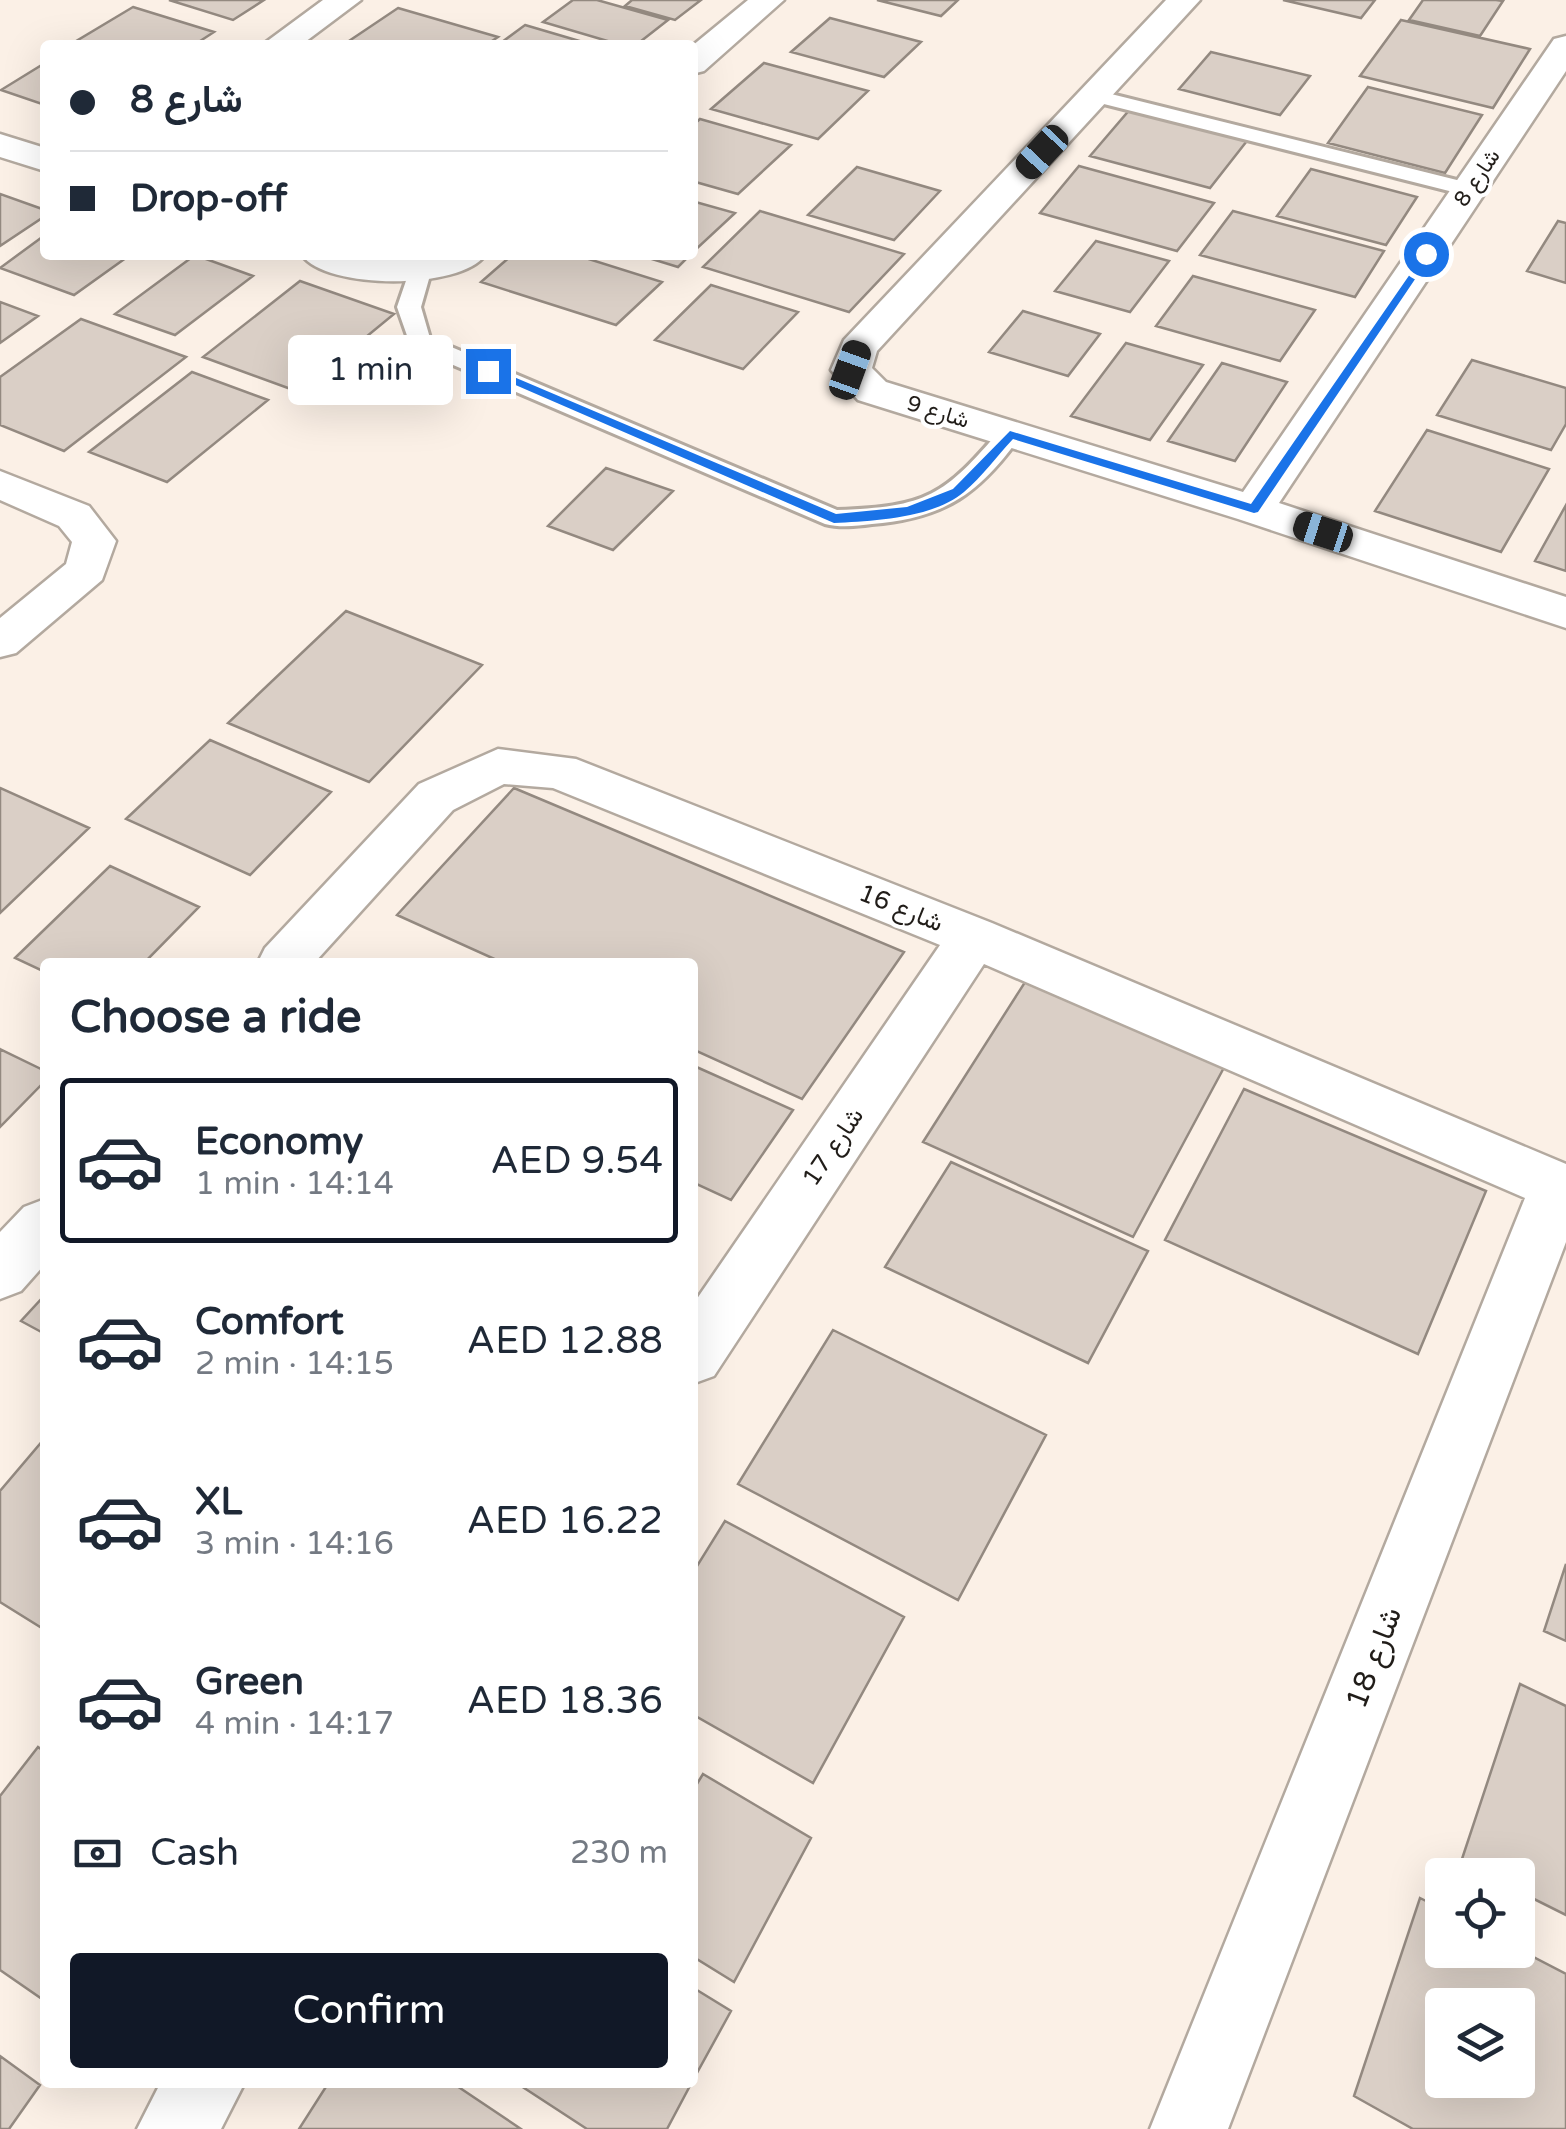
<!DOCTYPE html>
<html lang="en">
<head>
<meta charset="utf-8">
<style>
  :root { --surface:#fff; --page:#f2f2f3; --text:#1f2937; --muted:#747a83; --line:#e0e1e3; --accent:#111827 }
  body { margin:0; font-family:"Varela Round",Vazirmatn,sans-serif; background:var(--page); color:var(--text); height:100vh; display:flex; flex-direction:column; font-size:38px; white-space:nowrap }
  * { box-sizing:border-box; margin:0 }
  p { font-size:32px; color:var(--muted) }
  .icon { flex:none; width:55px; height:55px; fill:none; stroke:currentColor; stroke-width:2; stroke-linecap:round; stroke-linejoin:round }
  .map { position:relative; flex:1; overflow:hidden }
  .drawer { position:absolute; left:40px; top:958px; width:658px; height:1130px; display:flex; flex-direction:column; background:var(--surface); border-radius:10px; box-shadow:0 10px 40px #0002 }
  .drawer>* { flex:none }
  .hud { position:absolute; left:40px; top:40px; width:658px; height:220px; border-radius:10px; box-shadow:0 10px 40px #0002; display:grid; align-content:center; height:220px; padding:0 30px; background:var(--surface) }
  .tools { position:absolute; left:1425px; top:1858px; display:grid; gap:20px }
  .tools a { display:grid; place-items:center; width:110px; height:110px; border-radius:10px; background:var(--surface); box-shadow:0 10px 40px #0002; font-size:50px }
  .end { position:absolute; width:45px; height:45px; margin:-22px; border:12px solid #1a73e8; background:#fff; box-shadow:0 0 0 5px #fff }
  .from { border-radius:50% }
  .bubble { position:absolute; height:70px; border-radius:10px; background:var(--surface); box-shadow:0 10px 40px #0002; font-size:32px; font-weight:600; line-height:70px; text-align:center }
  .car { position:absolute; width:30px; height:60px; margin:-30px -15px; border-radius:12px; box-shadow:0 0 8px 2px #0007; background:linear-gradient(#222 24%,#8ab4d8 0 40%,#222 0 76%,#8ab4d8 0 86%,#222 0) }
  .hud b { display:flex; align-items:center; gap:35px; height:95px; font-size:38px }
  .hud b+b { border-top:2px solid var(--line) }
  .hud i { width:25px; height:25px; background:var(--text) }
  ul { padding:0; list-style:none }
  li { display:flex; align-items:center; gap:30px; height:165px; margin:0 20px 15px; padding:0 10px; border:5px solid transparent; border-radius:10px }
  li div { flex:1 }
  li b { display:block; font-size:38px }
  li em { font-style:normal; font-weight:600 }
  li.selected { border-color:var(--accent) }
  li>.icon { width:90px; height:90px; stroke-width:1.5 }
  h2 { padding:0 30px; font-size:45px; line-height:120px }
  .pay { display:flex; align-items:center; gap:25px; height:110px; padding:0 30px; font-size:38px }
  .pay p { margin-inline-start:auto }
  .cta { display:flex; gap:20px; margin-top:auto; padding:20px 30px }
  .cta a { flex:1; height:115px; border-radius:10px; background:var(--accent); color:#fff; font-size:40px; font-weight:600; line-height:115px; text-align:center }
  .map>svg:first-child { display:block }
  .building { fill:#dacfc6; stroke:#938980; stroke-width:2.5; fill-rule:evenodd }
  .lines { fill:none; stroke-linecap:round; stroke-linejoin:round }
  .lane-casing { stroke:#b3a99f; stroke-width:6 }
  .street-casing { stroke:#b3a99f; stroke-width:5 }
  .lane { fill:#fff; fill-rule:evenodd }
  .street { fill:#fff; fill-rule:evenodd }
  .route { fill:#1a73e8 }
  .labels { text-anchor:middle; dominant-baseline:central; stroke-width:8; stroke-linejoin:round; paint-order:stroke }
  .far-street-label { font-size:22px; fill:#211d19; stroke:#fff }
  .street-label { font-size:25px; fill:#211d19; stroke:#fff }
  .near-street-label { font-size:30px; fill:#211d19; stroke:#fff }
</style>
</head>
<body>
<div class="map">
<svg width="1566" height="2129" viewBox="0 0 1566 2129">
  <rect width="100%" height="100%" fill="#fbf0e6"/>
  <path class="building" d="M169,0h95l-31,20z
    M573,0h24l71,20 -32,25h-15l-78,-23z
    M632,0h69l-26,20 -50,-14z
    M877,0h81l-17,16z
    M1283,0h92l-14,18z
    M1423,0h73l7,1 -23,35 -71,-16z
    M133,7l81,25 -20,13h-102l-14,-5z
    M398,8l100,29 -12,8h-143z
    M830,18l91,24 -37,35 -93,-25z
    M1401,20l129,29 -37,59 -133,-32z
    M525,25l68,20h-95z
    M1211,52l99,24 -30,39 -101,-26z
    M45,63v42l-44,-15z
    M764,63l104,28 -50,48 -107,-30z
    M1368,87l114,28 -37,58 -117,-30z
    M1132,107l118,30 -40,51 -120,-32z
    M700,119l91,26 -53,49 -46,-13v-55z
    M1079,166l135,37 -37,48 -137,-38z
    M857,167l83,24 -46,49 -86,-25z
    M1311,169l106,28 -31,48 -109,-29z
    M0,194l45,16v6l-45,30z
    M692,201l43,12 -43,40z
    M760,211l144,43 -55,58 -146,-45z
    M1233,211l151,40 -29,46 -155,-42z
    M1558,221l8,2v60l-39,-12z
    M45,235v20h85l-56,40 -74,-27z
    M1096,241l73,20 -39,51 -75,-21z
    M195,255l58,21 -78,59 -60,-21z
    M512,255h64l86,27 -46,43 -135,-43z
    M639,255h51l-12,12z
    M1193,276l122,34 -35,51 -124,-35z
    M300,281l94,33 -95,78 -96,-35z
    M711,285l87,27 -55,57 -88,-29z
    M0,302l38,14 -38,27z
    M1023,311l77,23 -32,42 -79,-24z
    M81,319l105,38 -122,94 -64,-26v-48z
    M1126,343l77,22 -53,75 -79,-24z
    M1472,360l94,28v36l-15,26 -114,-35z
    M1222,363l65,19 -52,79 -67,-20z
    M192,372l76,28 -101,82 -78,-30z
    M1427,430l122,39 -48,83 -126,-41z
    M606,468l67,23 -60,59 -65,-24z
    M1566,505v66l-31,-10z
    M346,611l136,54 -113,117 -141,-59z
    M210,740l121,52 -81,83 -124,-56z
    M0,788l89,40 -89,85z
    M514,788l390,164 -102,147 -110,-50v-87h-191l-104,-47z
    M110,866l89,41 -54,55h-100v10l-30,-14z
    M1027,979l200,83 -94,175 -210,-95z
    M0,1049l45,22v10l-45,46z
    M692,1065l101,45 -62,90 -39,-18z
    M1244,1089l242,102 -68,163 -253,-114z
    M951,1162l197,89 -60,112 -203,-96z
    M45,1295v39l-24,-13z
    M833,1330l213,105 -88,165 -220,-116z
    M45,1438v192l-45,-28v-111z
    M725,1521l179,96 -91,166 -121,-69v-140z
    M1566,1564v77l-22,-10z
    M1520,1684l46,22v209l-48,-24v-16h-32l-25,-13z
    M38,1747l7,5v249l-45,-31v-174z
    M703,1774l108,64 -77,144 -42,-26v-164z
    M1420,1898l22,11v41l76,-1 48,25v155h-153l-59,-33zM1442,2005h76v75h-76z
    M692,1987l39,24 -39,71z
    M0,2056l40,29 -31,44h-9z
    M329,2082h122l70,47h-222z
    M515,2082h177l-25,47h-80z"/>
  <g class="lines">
    <defs>
      <path id="lane" d="M1095,90l382,95 3,5 -11,6 -381,-96 -3,-4z
        M420,265l11,7 -10,35 9,31 407,172c90,-3 107,-14 164,-81l9,-2 12,7c-42,59 -76,84 -150,90 -15,2 -32,4 -47,0l-414,-177 -14,-40 12,-35z"/>
      <path id="street" d="M323,0h38l-60,45h-39z
        M748,0h36l-80,71 -12,3v-28z
        M1166,0h34l-323,351 -5,17 14,14 357,110 311,-453 12,-3v35l-287,432 287,94v31l-328,-109 -380,-119 -27,-30 13,-30z
        M0,134l45,14v23l-45,-14z
        M302,255h57l35,5 34,-5h57c-24,35 -159,35 -183,0z
        M0,471l89,35 27,35 -14,39 -86,73 -16,4v-39l66,-54 6,-22 -13,-16 -59,-26z
        M498,749l78,10 416,164 574,241v78l-338,887h-78l375,-931 -541,-234 -270,412 -22,8v-78l248,-361 -387,-157 -49,-4 -51,26 -138,152h-57l7,-14 154,-164z
        M45,1199v65l-24,27 -21,8v-67l24,-25z
        M161,2082h84l-24,47h-84z"/>
    </defs>
    <use href="#lane" class="lane-casing"/>
    <use href="#street" class="street-casing"/>
    <use href="#lane" class="lane"/>
    <use href="#street" class="street"/>
  </g>
  <path class="route" d="M1426,251l6,3 -174,258 -4,1 -241,-74c-16,17 -31,38 -49,53 -30,26 -91,29 -130,31l-351,-152 10,-3 343,146 71,-7 46,-18 57,-58 241,73z"/>
  <g class="labels">
    <g class="far-street-label">
      <text transform="translate(1477 178) rotate(-56)">شارع 8</text>
      <text transform="translate(938 412) rotate(17)">شارع 9</text>
    </g>
    <g class="street-label">
      <text transform="translate(901 908) rotate(22)">شارع 16</text>
      <text transform="translate(833 1147) rotate(-56)">شارع 17</text>
    </g>
    <g class="near-street-label">
      <text transform="translate(1374 1658) rotate(-69)">شارع 18</text>
    </g>
  </g>
</svg>
<div class="tools">
<a><svg class="icon" aria-label="locate" viewBox="0 0 24 24"><circle cx="12" cy="12" r="6"/><path d="M12 2v4M12 18v4M2 12h4M18 12h4"/></svg></a>
<a><svg class="icon" aria-label="layers" viewBox="0 0 24 24"><path d="M12 4l9 5-9 5-9-5zM3 14l9 5 9-5"/></svg></a>
</div>
<i class="end from" style="left:1426px;top:254px"></i>
<i class="end" style="left:488px;top:371px"></i>
<div class="bubble" style="left:288px;top:335px;width:165px">1 min</div>
<i class="car" style="left:1042px;top:152px;rotate:223deg"></i>
<i class="car" style="left:850px;top:370px;rotate:20deg"></i>
<i class="car" style="left:1323px;top:532px;rotate:288deg"></i>
<div class="hud">
<b><i class="from"></i>شارع 8</b>
<b><i></i>Drop-off</b>
</div>
<section class="drawer">
<h2>Choose a ride</h2>
<ul>
<li class="selected"><svg class="icon" aria-label="car" viewBox="0 0 24 24"><path d="M5 17H2v-5l4-1 3-4h7l3 4 3 1v5h-3M9 17h6M6 11h13"/><circle cx="7" cy="17" r="2"/><circle cx="17" cy="17" r="2"/></svg><div><b>Economy</b><p>1 min · 14:14</p></div><em>AED 9.54</em></li>
<li><svg class="icon" aria-label="car" viewBox="0 0 24 24"><path d="M5 17H2v-5l4-1 3-4h7l3 4 3 1v5h-3M9 17h6M6 11h13"/><circle cx="7" cy="17" r="2"/><circle cx="17" cy="17" r="2"/></svg><div><b>Comfort</b><p>2 min · 14:15</p></div><em>AED 12.88</em></li>
<li><svg class="icon" aria-label="car" viewBox="0 0 24 24"><path d="M5 17H2v-5l4-1 3-4h7l3 4 3 1v5h-3M9 17h6M6 11h13"/><circle cx="7" cy="17" r="2"/><circle cx="17" cy="17" r="2"/></svg><div><b>XL</b><p>3 min · 14:16</p></div><em>AED 16.22</em></li>
<li><svg class="icon" aria-label="car" viewBox="0 0 24 24"><path d="M5 17H2v-5l4-1 3-4h7l3 4 3 1v5h-3M9 17h6M6 11h13"/><circle cx="7" cy="17" r="2"/><circle cx="17" cy="17" r="2"/></svg><div><b>Green</b><p>4 min · 14:17</p></div><em>AED 18.36</em></li>
</ul>
<div class="pay"><svg class="icon" aria-label="cash" viewBox="0 0 24 24"><path d="M3 7h18v10H3z"/><circle cx="12" cy="12" r="2"/></svg>Cash<p>230 m</p></div>
<div class="cta"><a>Confirm</a></div>
</section>
</div>
</body>
</html>
